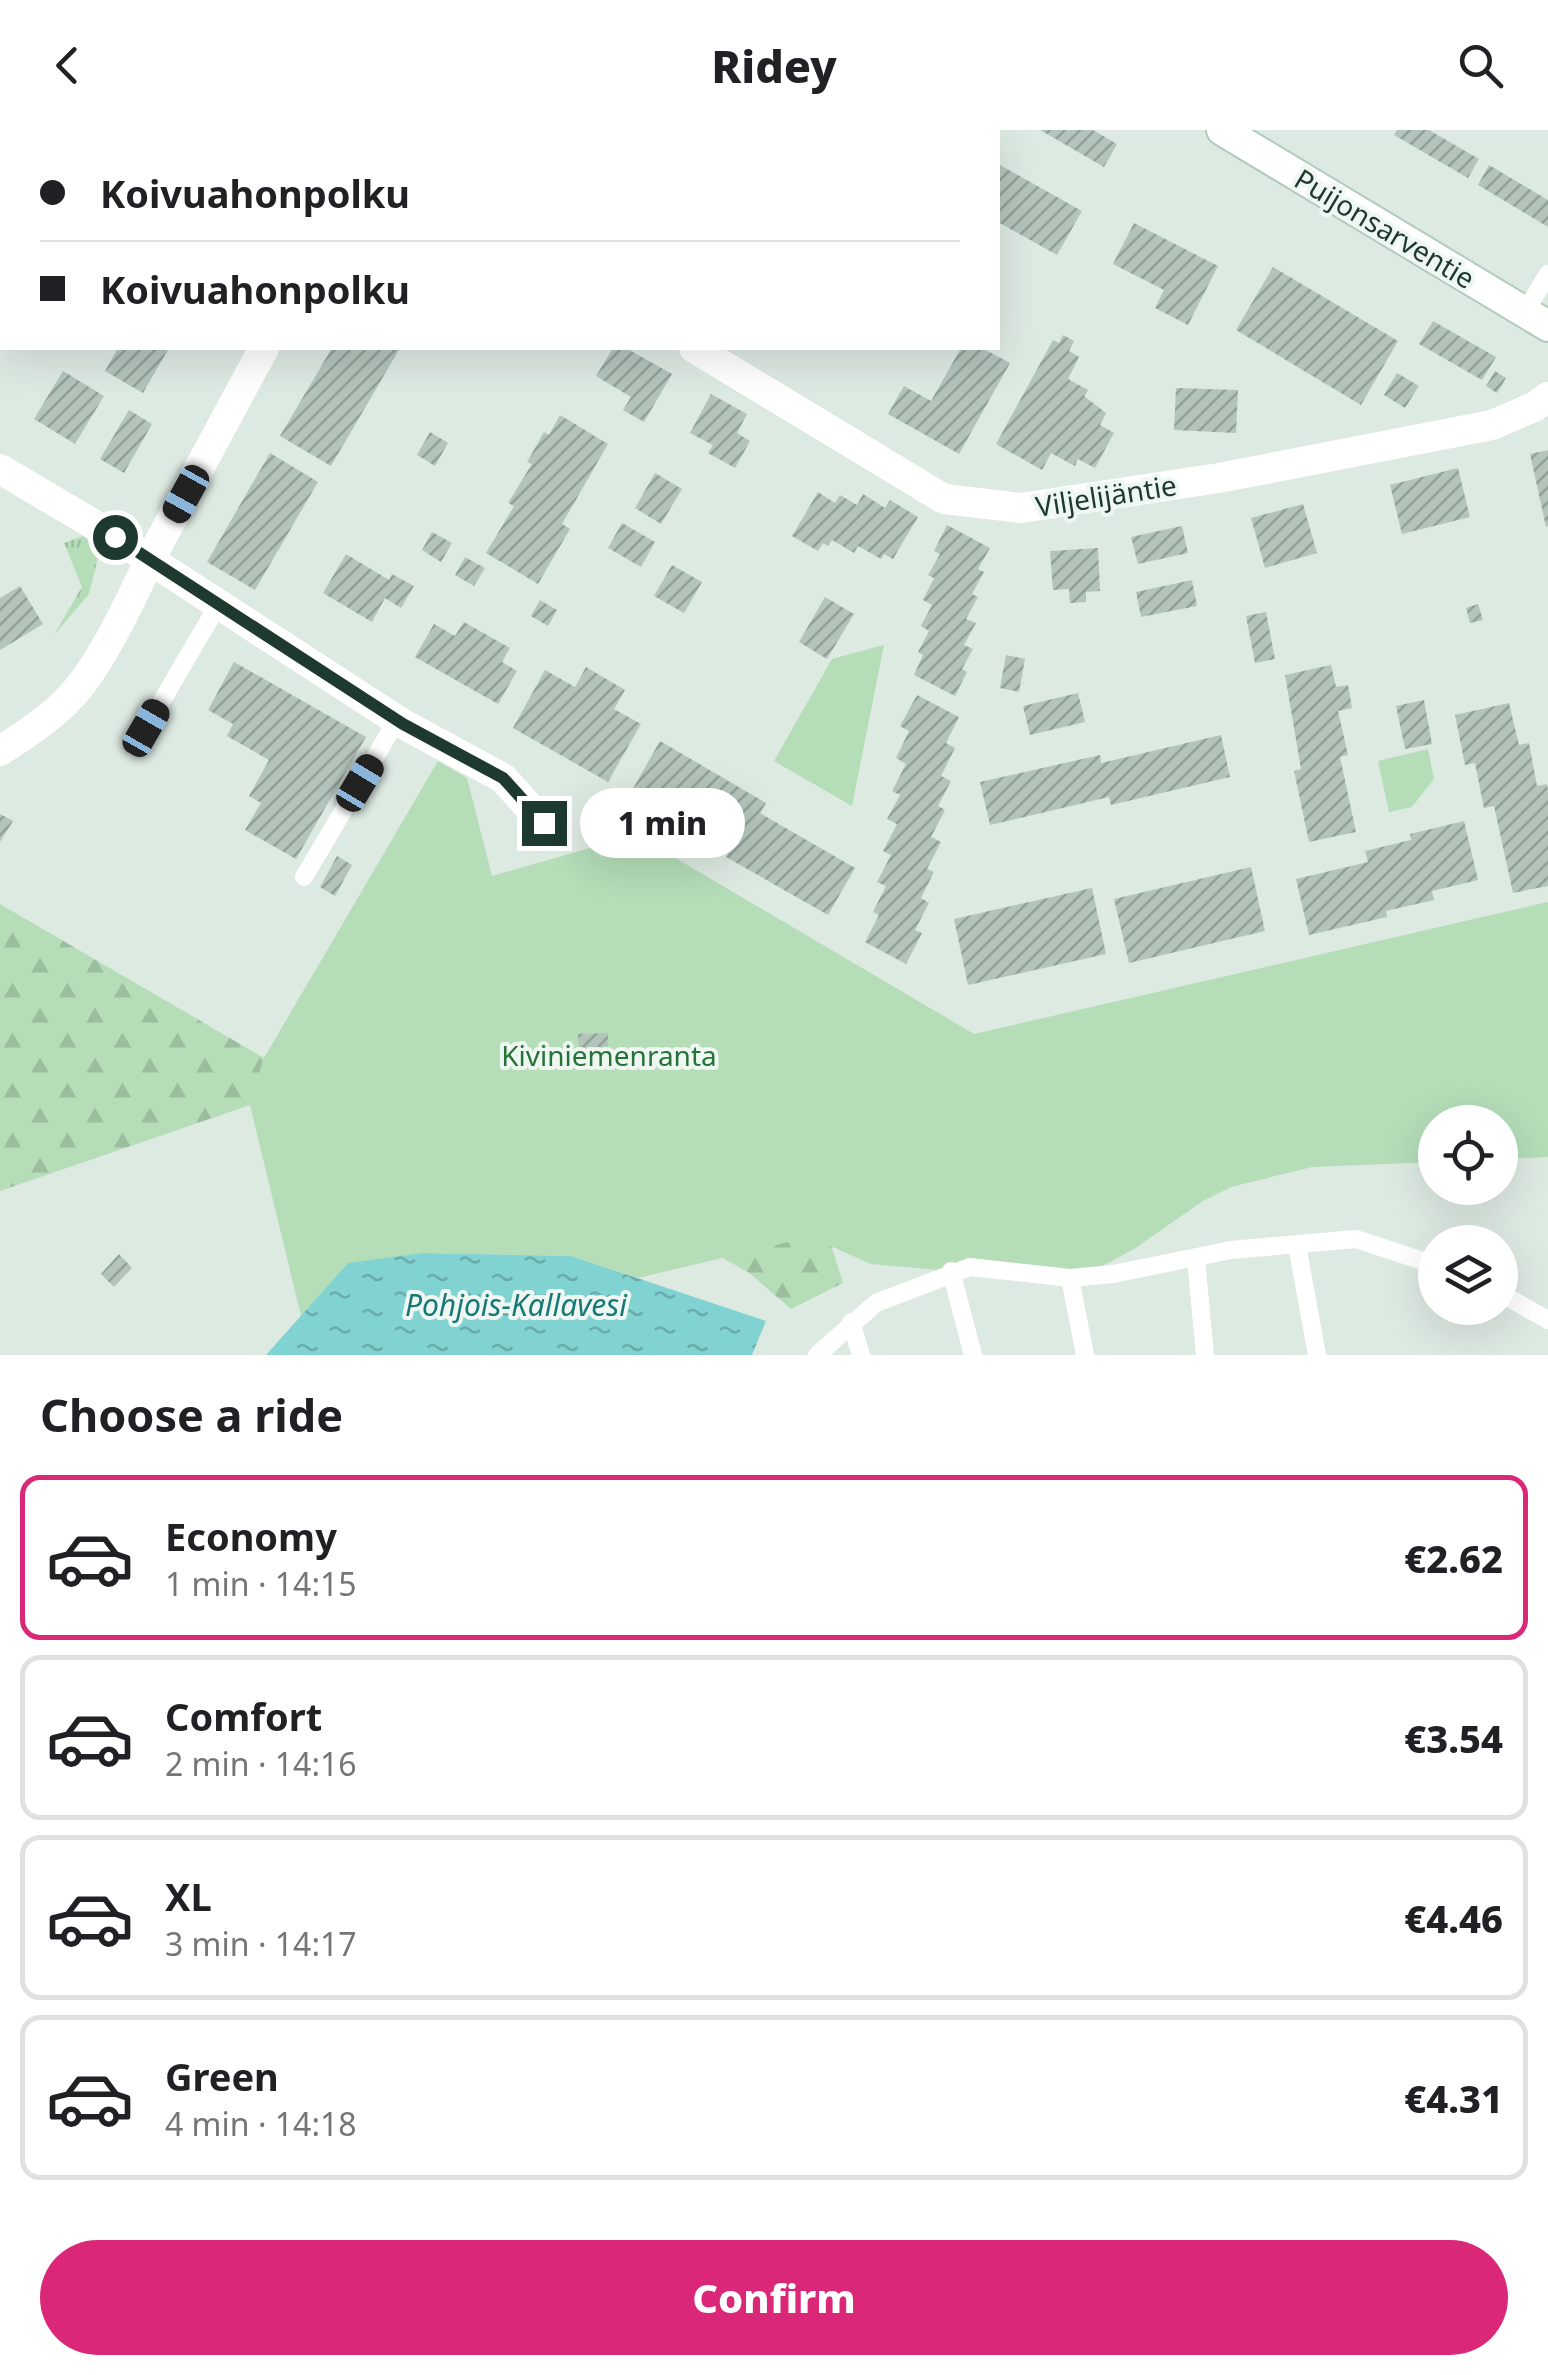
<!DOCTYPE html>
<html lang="en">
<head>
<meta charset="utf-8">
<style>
  :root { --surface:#fff; --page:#f2f2f2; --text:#202124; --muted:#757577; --line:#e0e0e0; --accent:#db2777 }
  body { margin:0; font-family:"Noto Sans",sans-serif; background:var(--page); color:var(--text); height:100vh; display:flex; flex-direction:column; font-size:38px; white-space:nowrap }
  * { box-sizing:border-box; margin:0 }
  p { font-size:32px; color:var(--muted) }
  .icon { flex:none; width:55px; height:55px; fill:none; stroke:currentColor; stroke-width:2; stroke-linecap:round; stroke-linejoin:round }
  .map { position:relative; height:1225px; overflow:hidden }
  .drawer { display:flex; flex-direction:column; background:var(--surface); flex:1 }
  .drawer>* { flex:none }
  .top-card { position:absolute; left:0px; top:0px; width:1000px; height:220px; box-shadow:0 10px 40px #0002; display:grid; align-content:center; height:220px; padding:0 40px; background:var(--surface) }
  .controls { position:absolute; left:1418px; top:975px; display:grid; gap:20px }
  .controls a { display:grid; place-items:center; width:100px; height:100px; border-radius:50%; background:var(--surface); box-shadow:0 10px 40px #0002; font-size:50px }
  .end { position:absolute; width:45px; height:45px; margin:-22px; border:12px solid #1e3a2e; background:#fff; box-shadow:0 0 0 5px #fff }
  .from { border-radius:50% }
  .bubble { position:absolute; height:70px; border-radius:35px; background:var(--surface); box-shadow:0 10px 40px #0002; font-size:32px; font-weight:800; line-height:70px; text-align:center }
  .car { position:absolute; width:30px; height:60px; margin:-30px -15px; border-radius:12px; box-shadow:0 0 8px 2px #0007; background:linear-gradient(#222 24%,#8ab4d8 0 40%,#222 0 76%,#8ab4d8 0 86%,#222 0) }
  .top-card b { display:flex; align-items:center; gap:35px; height:95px; font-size:38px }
  .top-card b+b { border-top:2px solid var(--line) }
  .top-card i { width:25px; height:25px; background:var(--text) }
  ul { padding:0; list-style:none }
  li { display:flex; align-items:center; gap:30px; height:165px; margin:0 20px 15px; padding:0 20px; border:5px solid var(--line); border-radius:20px }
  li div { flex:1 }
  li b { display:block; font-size:38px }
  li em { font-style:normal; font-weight:800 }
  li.current { border-color:var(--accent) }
  li>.icon { width:90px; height:90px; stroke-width:1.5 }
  h2 { padding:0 40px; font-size:45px; line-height:120px }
  .action { display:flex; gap:20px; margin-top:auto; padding:20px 40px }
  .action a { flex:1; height:115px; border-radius:60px; background:var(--accent); color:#fff; font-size:40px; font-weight:800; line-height:115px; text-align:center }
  header { display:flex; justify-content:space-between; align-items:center; height:130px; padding:0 40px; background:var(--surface); font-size:45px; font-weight:800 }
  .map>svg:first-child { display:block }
  .grass { fill:url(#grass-tufts) }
  .forest { fill:url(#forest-firs) }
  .green { fill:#b4ddb8 }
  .water { fill:url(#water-ripples) }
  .building { fill:url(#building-hatch) }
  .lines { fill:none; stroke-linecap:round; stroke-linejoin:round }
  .secondary-casing { stroke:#b0cbbc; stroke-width:34 }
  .lane { stroke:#fff; stroke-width:18 }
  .street { stroke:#fff; stroke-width:30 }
  .secondary { stroke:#fff; stroke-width:30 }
  .route { stroke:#1e3a2e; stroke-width:12 }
  .labels { text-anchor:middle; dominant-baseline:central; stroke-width:8; stroke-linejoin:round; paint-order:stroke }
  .street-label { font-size:28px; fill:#1e3a2e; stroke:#eef7f1 }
  .park-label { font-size:28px; fill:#267337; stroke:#eef7f1 }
  .water-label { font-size:30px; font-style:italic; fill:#167978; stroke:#eef7f1 }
</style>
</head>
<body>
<header><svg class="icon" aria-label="back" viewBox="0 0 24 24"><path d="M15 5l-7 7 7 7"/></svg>Ridey<svg class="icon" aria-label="search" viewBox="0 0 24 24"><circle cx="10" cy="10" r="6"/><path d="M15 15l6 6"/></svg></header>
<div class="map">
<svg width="1548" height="1225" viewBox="0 0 1548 1225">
  <defs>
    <pattern id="grass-tufts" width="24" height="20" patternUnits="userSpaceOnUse" patternTransform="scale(2.5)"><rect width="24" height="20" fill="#b4ddb8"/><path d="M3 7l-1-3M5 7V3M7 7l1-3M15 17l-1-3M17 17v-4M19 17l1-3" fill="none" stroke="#9abe9e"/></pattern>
    <pattern id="forest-firs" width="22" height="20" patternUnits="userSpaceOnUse" patternTransform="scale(2.5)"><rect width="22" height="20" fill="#b4ddb8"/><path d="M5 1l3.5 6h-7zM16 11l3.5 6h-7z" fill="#9abe9e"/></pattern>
    <pattern id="water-ripples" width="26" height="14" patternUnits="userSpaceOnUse" patternTransform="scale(2.5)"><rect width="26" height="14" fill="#81d3d2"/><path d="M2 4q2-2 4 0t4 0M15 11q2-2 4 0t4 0" fill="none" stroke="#69acab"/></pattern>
    <pattern id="building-hatch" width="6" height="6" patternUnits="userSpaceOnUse" patternTransform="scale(2.5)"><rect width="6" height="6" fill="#b3c5bb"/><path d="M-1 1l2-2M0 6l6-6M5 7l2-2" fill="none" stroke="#91a198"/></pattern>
  </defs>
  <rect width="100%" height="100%" fill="#ddeae2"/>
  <path class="grass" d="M83,406l17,14 -11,44 -35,41 28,-48 -18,-44z"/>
  <path class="forest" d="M0,774l264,154 -14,47 -250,86z
    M820,1080l23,73 -52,26 -43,-37 -71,-39z"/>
  <path class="green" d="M884,515l-32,161 -78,-45 58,-102z
    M1428,619l6,30 -22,28 -23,5 -11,-51z
    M438,631l29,17 25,98 98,-28 16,-31 368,217 574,-132v255l-48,2v-37h-65v40l-123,5 -81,20 -28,14 -69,48 -32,17 -39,7h-88l-104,-9 -61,-27 -172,41 -67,-22 -149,-3 -74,11 -47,52 -51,-211 14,-47z"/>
  <path class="water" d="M422,1123l149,3 195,65 -14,34h-486l82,-92z"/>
  <path class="building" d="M1040,0h53l24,14 -13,23z
    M1397,0h32l50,29 -11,19 -74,-43z
    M998,34l84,47 -25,44 -59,-33z
    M1489,35l59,35v27l-70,-42z
    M1134,93l84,43 -30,59 -33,-17 9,-18 -51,-26z
    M1273,137l125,74 -37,64 -125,-75z
    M1433,191l63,36 -14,23 -63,-36z
    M1063,205l11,6 -5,10 10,6 -11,22 20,11 -4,6 22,17 -6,12 14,8 -19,35 -17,-9 -3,7 -24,-13 -9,17 -46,-26 57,-104 6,3z
    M118,218h51l-26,45 -38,-22z
    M332,218h68l-69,118 -51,-30z
    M613,218h13l46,26 -28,48 -21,-12 8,-13 -35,-21z
    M961,218h21l28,15 -51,91 -71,-40 16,-28 27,15z
    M63,241l41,25 -29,48 -41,-25z
    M1495,241l11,7 -9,15 -11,-7z
    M1397,243l22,13 -14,22 -21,-13z
    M1176,258l62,2 -2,43 -62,-3z
    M711,264l36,20 -10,19 13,8 -15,27 -27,-15 5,-8 -23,-12z
    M129,280l23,14 -28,49 -24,-14z
    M560,285l48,29 -46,80 8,5 -32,55 -52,-31 28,-47 -6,-3 24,-39 -5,-2 17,-30 5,3z
    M430,302l18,11 -13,23 -18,-11z
    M1548,320v76l-2,1 -16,-73z
    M270,323l48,29 -63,108 -48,-28z
    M1458,338l12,49 -68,17 -12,-49z
    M655,343l27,16 -21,35 -26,-16z
    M818,362l17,11 5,-8 17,10 6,-11 22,14 5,-8 28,17 -25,42 -9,-5 -3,5 -23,-13 -4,7 -22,-13 -4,6 -5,-3 -5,8 -26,-15z
    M1303,374l14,49 -52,15 -14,-50z
    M622,393l33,19 -14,25 -33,-19z
    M947,395l43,23 -12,21 6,3 -12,22 6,3 -12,22 10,4 -12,22 9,4 -11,20 5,3 -12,24 -41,-21 9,-20 -5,-3 11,-21 -8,-5 11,-21 -9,-5 11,-22 -6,-3 12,-21 -6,-3z
    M1182,396l6,27 -50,11 -7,-27z
    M432,402l20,11 -11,19 -19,-12z
    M1098,418l2,43 -14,1v10l-16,1 -1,-14 -16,1 -3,-39z
    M346,424l43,26 3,-6 22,12 -13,22 -16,-10 -13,24 -49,-29z
    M465,427l20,11 -11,18 -19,-11z
    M672,435l30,17 -18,31 -30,-17z
    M1192,450l5,26 -56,11 -5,-25z
    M20,456l23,38 -43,26v-52z
    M825,467l29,17 -27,45 -28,-17z
    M540,470l17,10 -9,16 -17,-10z
    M1478,474l5,16 -13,3 -4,-15z
    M1266,482l9,47 -20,4 -9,-47z
    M464,492l46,26 -8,14 15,9 -19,33 -83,-47 19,-33 21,12z
    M1006,525l19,4 -6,33 -19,-4z
    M234,532l132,75 -70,122 -51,-29 16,-27 -12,-7 20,-36 -42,-24 6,-12 -25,-14z
    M1331,535l5,22 12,-2 4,23 -14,3 10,44 -8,2 16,75 -47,10 -15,-71 7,-2 -16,-94z
    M586,537l39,23 -11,19 27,15 -33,58 -95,-54 32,-58 30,17z
    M1078,563l7,29 -55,13 -7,-29z
    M917,565l42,22 -13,26 9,5 -14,28 10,5 -13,25 7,4 -14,27 10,5 -14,27 7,3 -13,26 8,5 -14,27 7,3 -16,31 -41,-22 14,-27 -6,-3 13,-26 -9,-4 14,-27 -8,-4 14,-27 -10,-5 13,-24 -8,-4 14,-27 -10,-6 13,-27 -9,-5z
    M1424,570l8,44 -27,5 -9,-43z
    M1509,573l10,42 10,-2 8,43 10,-2 1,6v96l-35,7 -19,-87 -10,2 -9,-45 -10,2 -10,-50z
    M1221,605l9,42 -119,28 -2,-8 -119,28 -10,-43 120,-27 1,8z
    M660,611l106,62 -6,10 95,55 -27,47 -102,-58 3,-6 -99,-57z
    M0,684l13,7 -13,21z
    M1464,691l14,59 -46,11 2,9 -48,11 1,6 -78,18 -13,-56 72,-17 -3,-11 46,-11 -1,-6z
    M337,726l15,9 -17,31 -15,-9z
    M1251,737l14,64 -136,32 -15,-64z
    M1092,758l14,66 -138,31 -14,-66z
    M608,903v14l-29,1 -1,-14z
    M119,1124l13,14 -18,19 -13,-13z"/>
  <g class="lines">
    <defs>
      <path id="secondary" d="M1222,0l326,196"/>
    </defs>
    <use href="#secondary" class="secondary-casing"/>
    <path class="lane" d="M1525,182l23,-38
      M146,598l72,-123
      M304,747l93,-157
      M1297,1115l20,110
      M1196,1129l9,96
      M951,1141l22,84
      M1070,1148l15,77
      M1500,1163l48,27
      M851,1192l10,33
      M817,1225l59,-52 94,-36 100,11 43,-4 118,-24 125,-11 79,26"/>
    <path class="street" d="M123,0l4,2
      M419,2l2,-2
      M694,218l250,151 77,9 198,-30 273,-53 42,-18 14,-10
      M0,339l115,68 288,187 100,54 40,45
      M0,621c28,-18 59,-38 80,-65 25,-31 52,-88 69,-125l115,-213"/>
    <use href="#secondary" class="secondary"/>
  </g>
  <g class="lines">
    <path class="route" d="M115,407l288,187 100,54 41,45"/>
  </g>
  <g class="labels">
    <g class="street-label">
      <text transform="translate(1385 98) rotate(31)">Puijonsarventie</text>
      <text transform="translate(1106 365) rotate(-9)">Viljelijäntie</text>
    </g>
    <g class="park-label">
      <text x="609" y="925">Kiviniemenranta</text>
    </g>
    <g class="water-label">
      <text x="516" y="1174">Pohjois-Kallavesi</text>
    </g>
  </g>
</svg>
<div class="controls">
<a><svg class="icon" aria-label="locate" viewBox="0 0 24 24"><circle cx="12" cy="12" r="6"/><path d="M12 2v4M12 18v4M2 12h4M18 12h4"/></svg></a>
<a><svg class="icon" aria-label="layers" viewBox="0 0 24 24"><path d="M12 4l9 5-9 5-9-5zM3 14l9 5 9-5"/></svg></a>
</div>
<i class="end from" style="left:115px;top:407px"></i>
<i class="end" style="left:544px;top:693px"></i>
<div class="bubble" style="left:580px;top:658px;width:165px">1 min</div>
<i class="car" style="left:186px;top:364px;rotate:209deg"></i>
<i class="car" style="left:146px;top:598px;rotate:30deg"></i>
<i class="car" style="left:360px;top:653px;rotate:31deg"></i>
<div class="top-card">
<b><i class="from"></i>Koivuahonpolku</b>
<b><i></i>Koivuahonpolku</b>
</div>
</div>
<section class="drawer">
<h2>Choose a ride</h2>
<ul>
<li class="current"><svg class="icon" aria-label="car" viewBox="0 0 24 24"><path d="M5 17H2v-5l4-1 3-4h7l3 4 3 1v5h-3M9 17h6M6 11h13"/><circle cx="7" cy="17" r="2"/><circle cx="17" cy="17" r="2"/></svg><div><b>Economy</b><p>1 min · 14:15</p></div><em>€2.62</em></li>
<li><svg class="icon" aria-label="car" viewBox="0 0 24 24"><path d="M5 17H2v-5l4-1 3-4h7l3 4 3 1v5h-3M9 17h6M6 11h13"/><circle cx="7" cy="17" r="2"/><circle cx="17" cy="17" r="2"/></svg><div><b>Comfort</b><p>2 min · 14:16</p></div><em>€3.54</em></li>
<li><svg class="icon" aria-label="car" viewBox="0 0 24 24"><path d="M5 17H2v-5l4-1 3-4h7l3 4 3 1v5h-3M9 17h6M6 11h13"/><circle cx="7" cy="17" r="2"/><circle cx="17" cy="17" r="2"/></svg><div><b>XL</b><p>3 min · 14:17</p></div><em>€4.46</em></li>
<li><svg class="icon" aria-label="car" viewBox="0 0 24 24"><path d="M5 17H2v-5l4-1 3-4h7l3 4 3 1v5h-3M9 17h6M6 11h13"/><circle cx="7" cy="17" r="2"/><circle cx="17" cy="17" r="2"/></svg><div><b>Green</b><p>4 min · 14:18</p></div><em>€4.31</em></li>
</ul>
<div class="action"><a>Confirm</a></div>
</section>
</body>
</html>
